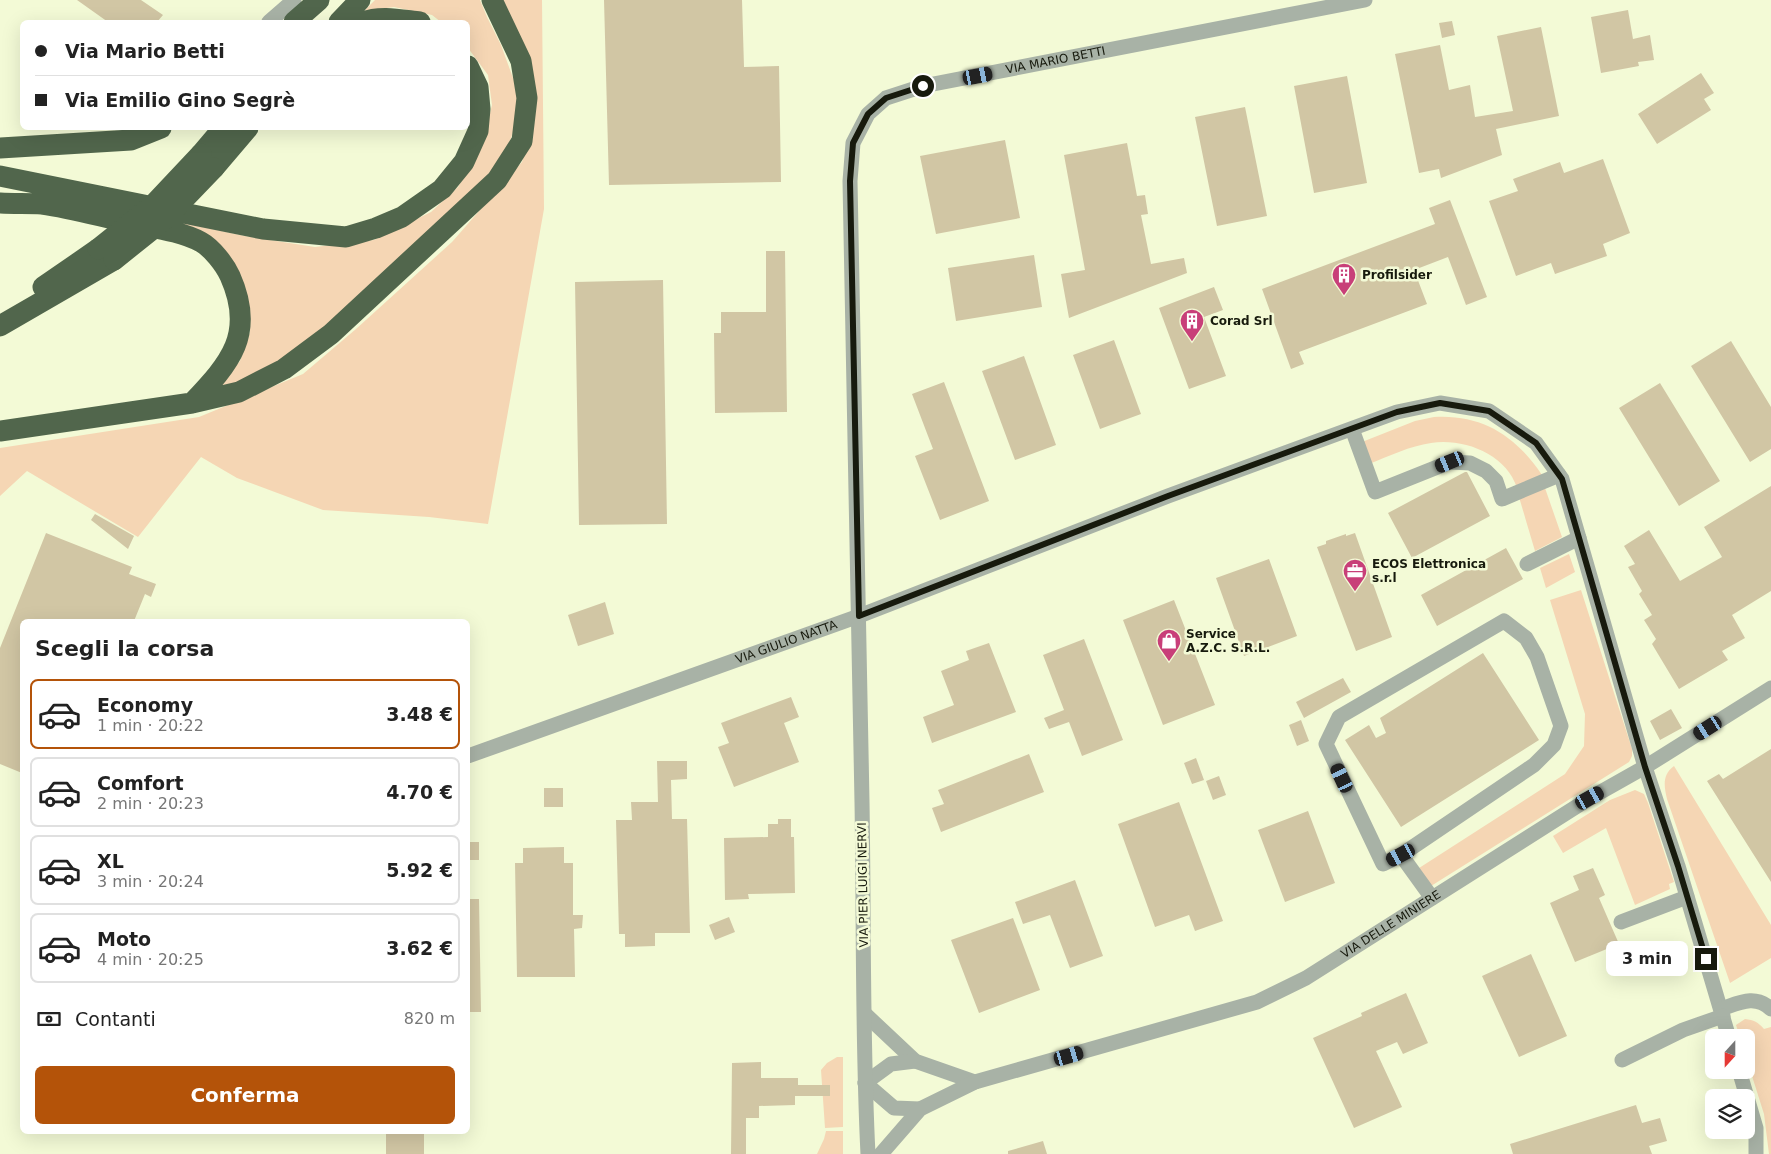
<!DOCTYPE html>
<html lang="it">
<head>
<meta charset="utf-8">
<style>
  :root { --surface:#fff; --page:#f2f2f2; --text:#222; --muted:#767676; --line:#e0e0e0; --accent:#b45309 }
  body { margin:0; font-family:"DejaVu Sans",sans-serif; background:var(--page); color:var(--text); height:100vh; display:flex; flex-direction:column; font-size:19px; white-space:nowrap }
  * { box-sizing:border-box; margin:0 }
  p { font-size:16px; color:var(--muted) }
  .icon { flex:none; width:28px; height:28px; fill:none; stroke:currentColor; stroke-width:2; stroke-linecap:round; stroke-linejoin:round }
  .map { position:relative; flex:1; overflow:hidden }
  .details { position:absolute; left:20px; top:619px; width:450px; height:515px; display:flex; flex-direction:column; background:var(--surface); border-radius:8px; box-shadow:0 5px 20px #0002 }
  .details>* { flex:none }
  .hud { position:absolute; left:20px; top:20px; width:450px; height:110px; border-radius:8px; box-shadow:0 5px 20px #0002; display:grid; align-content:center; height:110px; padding:0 15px; background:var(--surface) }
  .needle { width:32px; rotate:201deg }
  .buttons { position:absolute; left:1705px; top:1029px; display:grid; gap:10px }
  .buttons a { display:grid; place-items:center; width:50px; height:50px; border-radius:8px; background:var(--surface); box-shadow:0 5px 20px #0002; font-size:25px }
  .end { position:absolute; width:22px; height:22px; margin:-11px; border:6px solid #171a0d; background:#fff; box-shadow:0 0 0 2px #fff }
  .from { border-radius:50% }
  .bubble { position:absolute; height:35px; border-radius:8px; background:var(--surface); box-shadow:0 5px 20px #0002; font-size:16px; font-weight:700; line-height:35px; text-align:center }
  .car { position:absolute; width:15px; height:30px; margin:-15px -8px; border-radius:6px; box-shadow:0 0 4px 1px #0007; background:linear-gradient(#222 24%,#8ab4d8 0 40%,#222 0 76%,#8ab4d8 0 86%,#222 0) }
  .hud b { display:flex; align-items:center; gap:18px; height:48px; font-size:19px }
  .hud b+b { border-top:1px solid var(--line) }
  .hud i { width:12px; height:12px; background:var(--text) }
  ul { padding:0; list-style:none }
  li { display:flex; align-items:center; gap:15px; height:70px; margin:0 10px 8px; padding:0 5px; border:2px solid var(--line); border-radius:8px }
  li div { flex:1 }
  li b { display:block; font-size:19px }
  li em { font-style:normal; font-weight:700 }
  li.on { border-color:var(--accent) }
  li>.icon { width:45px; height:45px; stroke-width:1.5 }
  h2 { padding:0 15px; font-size:22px; line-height:60px }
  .pay { display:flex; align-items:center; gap:12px; height:55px; padding:0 15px; font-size:19px }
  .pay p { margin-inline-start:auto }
  .cta { display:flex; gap:10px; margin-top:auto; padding:10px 15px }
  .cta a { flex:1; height:58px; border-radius:8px; background:var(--accent); color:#fff; font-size:20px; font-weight:700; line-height:58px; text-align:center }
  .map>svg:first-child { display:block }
  .green { fill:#f5d6b4 }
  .building { fill:#d1c6a4 }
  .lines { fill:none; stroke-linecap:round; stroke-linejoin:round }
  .minor { stroke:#a8b2a6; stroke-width:15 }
  .highway { stroke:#51664c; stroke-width:21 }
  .highway-bridge { stroke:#51664c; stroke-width:21 }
  .route { stroke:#171a0d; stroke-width:6 }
  .labels { text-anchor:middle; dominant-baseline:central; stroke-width:5; stroke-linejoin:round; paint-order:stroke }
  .street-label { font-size:12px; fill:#171a0d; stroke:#f3fad6 }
  .poi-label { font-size:12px; font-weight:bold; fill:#171a0d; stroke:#f3fad6; text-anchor:start }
</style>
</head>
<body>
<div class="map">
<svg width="1771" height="1154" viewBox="0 0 1771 1154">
  <rect width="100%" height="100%" fill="#f3fad6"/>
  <path class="green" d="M375,0h105l7,17 14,28 16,44 1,28 -10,30 -20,32 -166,153 -53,38 -52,20 5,-8 18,-21 10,-29 -2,-31 -69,-79 66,14 70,11 59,-7 57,-28 27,-25 24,-41 10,-41 -4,-30 -20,-27v-26h-27l-9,-7 -38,-8 -30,4z
    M502,0h40l2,209 -56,315 -59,-7 -106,-7 -86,-32 -36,-21 -63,80 -111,-66 -27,25v-48l199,-31 104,-43 53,-45 96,-87 70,-80 13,-43 -2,-40z
    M1434,417c48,-3 82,19 108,58l-25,13c-11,-34 -53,-50 -86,-45 -21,3 -42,13 -62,21l-7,-22 53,-21z
    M1545,488l17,49 -27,14 -16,-54z
    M1569,554l6,18 -29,16 -6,-20z
    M1581,590l51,159v7l-3,6 -198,124 -15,-16 149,-96 19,-28 1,-32 -35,-114z
    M1674,766l97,159v33l-41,25 -63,-184c-3,-13 -5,-24 7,-33z
    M1635,790l9,4 4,9 26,79 -5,2 1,5 -35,16 -29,-77 -43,25 -10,-17 57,-36z
    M1745,1019c9,1 13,3 19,10l7,-2v127h-2l-5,-40 -18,-57v-19l-6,-1 -4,-12z
    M837,1057h6v70l-18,1 -4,-58 6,-7z
    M826,1131h17v23h-26l7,-15z"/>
  <path class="building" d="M77,0h64l22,15 -6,7h-49z
    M604,0h138l2,67 35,-1 2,116 -172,3z
    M1628,10l5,29 17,-4 4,25 -16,2 1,4 -38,7 -10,-56z
    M1452,21l3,14 -13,3 -3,-15z
    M1541,27l18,89 -63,13 6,26 -61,23 -2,-9 -20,4 -24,-119 45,-9 9,45 21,-5 5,32 38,-6 -16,-75z
    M1701,73l13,20 -10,6 7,11 -54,34 -19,-30z
    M1347,76l20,107 -53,10 -20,-107z
    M1245,107l22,109 -50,10 -22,-109z
    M1005,140l15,78 -84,16 -16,-78z
    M1127,143l10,53 8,-1 3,19 -7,1 10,49 33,-6 3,15 -118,45 -8,-44 24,-4 -21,-115z
    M1603,159l27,74 -27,11 4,12 -52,18 -4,-11 -35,13 -27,-75 29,-10 -5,-12 47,-17 4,11z
    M1450,200l37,97 -21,8 -18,-48 -34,13 13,34 -128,48 5,12 -13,5 -29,-80 173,-65 -6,-16z
    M766,251h19l2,161 -72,1 -1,-80h7v-21h45z
    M1034,255l8,52 -86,14 -8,-53z
    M663,280l4,244 -88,1 -4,-243z
    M1214,287l9,23 -19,7 22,59 -37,13 -30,-81z
    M1114,340l27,74 -41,15 -27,-74z
    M1731,341l40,66v42l-21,13 -59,-96z
    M1024,356l32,89 -41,15 -33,-89z
    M944,382l45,119 -49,19 -25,-64 18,-7 -21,-55z
    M1660,383l60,98 -41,25 -60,-98z
    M1465,472h2l23,44 -78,42 -24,-45z
    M1771,486v105l-39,24 13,23 -23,13 6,9 -49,29 -27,-45 4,-5 -12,-19 8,-5 -13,-21 3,-3 -14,-24 7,-3 -11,-18 25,-16 31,51 42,-24 -18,-30z
    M95,514l39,22 -6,13 -37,-29z
    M46,533l86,34 -3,7 27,10 -5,13 -6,-3 -11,27h-112v152l-22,-9v-116z
    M1355,533l37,104 -36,14 -39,-104 9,-3v-3l20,-7v2z
    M1506,548l17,31 -86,47 -16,-31z
    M1269,559l28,77 -53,20 -28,-78z
    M1174,600l41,105 -52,20 -40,-105z
    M605,602l9,32 -36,12 -10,-31z
    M1084,639l39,101 -41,16 -13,-34 -20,7 -5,-11 20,-8 -21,-55z
    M989,643l27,69 -84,31 -9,-26 31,-12 -13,-34 28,-11 -3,-9z
    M1483,653l56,87 -138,87 -56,-87 24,-15 7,13 10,-5 -6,-15z
    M1343,678l8,14 -47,26 -8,-16z
    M791,697l8,20 -15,6 15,39 -65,25 -16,-40 11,-4 -8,-20z
    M1671,709l11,19 -22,12 -10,-19z
    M1301,720l8,21 -12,5 -8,-21z
    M1771,749v133l-64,-101 12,-7 4,5z
    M1029,754l15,38 -103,40 -9,-24 12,-4 -6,-14z
    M1196,758l8,22 -12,4 -8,-21z
    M657,761h30v18l-16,1 1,39h15l3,114h-35v13l-30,1v-13h-6l-3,-114h16l-1,-18h27z
    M1219,776l7,19 -13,5 -7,-19z
    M544,788h19v19h-19z
    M1179,802l44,119 -28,10 -6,-16 -34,12 -37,-103z
    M1308,811l27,72 -50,19 -27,-72z
    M778,819h13v18h3l1,56 -47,1 1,5 -24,1 -1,-62 44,-1v-13h10z
    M468,842h11v18h-11z
    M564,847v16h9v52h10l-1,13 -8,1 1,48h-58l-2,-114h8v-15z
    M1593,868l12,27 -6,3 20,46 -44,18 -25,-59 29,-13 -6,-14z
    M1075,880l28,76 -33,12 -20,-53 -27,9 -8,-22z
    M468,899h11l2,113h-13z
    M729,917l6,15 -20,8 -6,-15z
    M1013,918l27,72 -61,23 -28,-73z
    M1531,954l36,82 -48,21 -37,-81z
    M1406,993l22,50 -25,11 -6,-12 -21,9 26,56 -48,21 -41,-90 49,-22 -1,-3z
    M761,1062v16h37v7h32v11h-35v9l-36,1v12h-13v36h-15l1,-91z
    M1636,1105l6,18 18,-5 7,23 -18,5 3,8h-139l-3,-10z
    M386,1131h38v23h-38z
    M1043,1141l4,13h-39v-3z"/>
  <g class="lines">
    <g class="minor">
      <path d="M269,22l25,-22"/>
      <path d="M1352,429l23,63 75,-30 20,1 16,8 10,10 6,18 57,-24"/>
      <path d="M1527,564l52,-26"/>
      <path id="s1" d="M468,756l391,-140 309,-120 229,-84 43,-9 49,8 47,32 26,36 83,288 33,99 51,172"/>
      <path d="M1401,855l133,-90 20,-20 7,-19 -24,-69 -11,-19 -22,-17 -165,96 -13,27 57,120 18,-9 31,43"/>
      <path d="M1621,922l66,-25"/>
      <path d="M1721,1009c18,-6 34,-15 50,0"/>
      <path d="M865,1014l50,47 60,21"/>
      <path d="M1622,1060l61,-30 40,-14"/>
      <path d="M1739,1070l17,58v26"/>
      <path d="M865,1083l29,25 26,1"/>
      <path d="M865,1083l26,-19 24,-3"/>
      <path id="s2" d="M868,1154c-6,-117 -4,-235 -6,-352 -4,-207 -8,-414 -12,-621l3,-38 15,-29 18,-16 37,-12 442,-86"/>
      <path id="s3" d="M881,1154l39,-45 55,-27 282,-80 49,-24 284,-180 55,-31 126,-79"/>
    </g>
    <path class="highway" d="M294,22l25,-22
      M339,22l21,-22
      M363,22c18,-7 39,-2 57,0
      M0,148l131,-8 30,-12
      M201,154l22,-26
      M214,168l34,-40
      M0,176l263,53 83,8 30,-9 26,-11 40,-28 22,-27 14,-31 2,-22 -2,-22 -10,-21
      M0,203c14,1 28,0 42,1 30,4 60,13 89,19 23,5 49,8 70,19 11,6 24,23 29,34 26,58 0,87 -38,127
      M43,287l55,-38
      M0,326l114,-66
      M0,431l192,-28 47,-11 45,-23 47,-35 166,-154 25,-39 5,-43 -6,-37 -29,-61"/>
    <path class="highway-bridge" d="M98,249l55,-44 48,-51
      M114,260l50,-40 50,-52"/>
  </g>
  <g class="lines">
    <path class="route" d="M923,86l-37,12 -18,16 -15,29 -3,38 9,435 309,-120 229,-84 43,-9 49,8 47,32 26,36 83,288 33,99 28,93"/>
  </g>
  <defs>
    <symbol id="building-pin" viewBox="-11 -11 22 30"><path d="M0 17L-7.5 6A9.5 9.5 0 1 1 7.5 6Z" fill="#c83f79" stroke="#f3fad6"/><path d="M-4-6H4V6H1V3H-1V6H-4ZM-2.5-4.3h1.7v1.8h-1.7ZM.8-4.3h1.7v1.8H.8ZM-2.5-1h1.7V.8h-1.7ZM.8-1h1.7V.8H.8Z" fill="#fff"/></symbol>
    <symbol id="office-pin" viewBox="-11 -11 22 30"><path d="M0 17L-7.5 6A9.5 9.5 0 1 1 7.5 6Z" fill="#c83f79" stroke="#f3fad6"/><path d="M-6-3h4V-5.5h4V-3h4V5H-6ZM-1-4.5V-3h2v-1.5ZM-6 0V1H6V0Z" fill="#fff"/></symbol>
    <symbol id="shop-pin" viewBox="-11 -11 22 30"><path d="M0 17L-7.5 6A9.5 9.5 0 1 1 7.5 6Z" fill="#c83f79" stroke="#f3fad6"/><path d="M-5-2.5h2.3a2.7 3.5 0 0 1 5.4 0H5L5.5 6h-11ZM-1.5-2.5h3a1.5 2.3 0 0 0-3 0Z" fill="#fff"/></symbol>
  </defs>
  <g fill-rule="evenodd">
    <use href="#building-pin" x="1330" y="261" width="28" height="38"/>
    <use href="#building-pin" x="1178" y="307" width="28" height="38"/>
    <use href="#office-pin" x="1341" y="557" width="28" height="38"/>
    <use href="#shop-pin" x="1155" y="627" width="28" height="38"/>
  </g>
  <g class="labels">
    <g class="street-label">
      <text stroke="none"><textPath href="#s2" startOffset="1242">VIA MARIO BETTI</textPath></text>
      <text stroke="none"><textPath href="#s1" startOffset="338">VIA GIULIO NATTA</textPath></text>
      <text transform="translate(863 885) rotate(-91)">VIA PIER LUIGI NERVI</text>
      <text stroke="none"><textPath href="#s3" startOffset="569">VIA DELLE MINIERE</textPath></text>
    </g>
    <g class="poi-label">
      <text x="1362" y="275">Profilsider</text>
      <text x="1210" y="321">Corad Srl</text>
      <text x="1372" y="564">ECOS Elettronica<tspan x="1372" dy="14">s.r.l</tspan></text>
      <text x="1186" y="634">Service<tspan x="1186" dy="14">A.Z.C. S.R.L.</tspan></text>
    </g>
  </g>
</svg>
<div class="buttons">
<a><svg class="needle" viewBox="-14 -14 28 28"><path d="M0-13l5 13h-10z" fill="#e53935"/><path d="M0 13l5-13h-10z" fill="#767676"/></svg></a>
<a><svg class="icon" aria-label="layers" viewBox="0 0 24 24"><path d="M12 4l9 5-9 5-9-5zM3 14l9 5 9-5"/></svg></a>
</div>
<i class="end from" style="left:923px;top:86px"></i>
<i class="end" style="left:1706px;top:959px"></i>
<div class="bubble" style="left:1606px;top:941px;width:82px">3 min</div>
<i class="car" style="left:978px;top:76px;rotate:79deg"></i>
<i class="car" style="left:1450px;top:462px;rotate:248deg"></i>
<i class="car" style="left:1708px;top:728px;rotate:238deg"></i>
<i class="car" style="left:1342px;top:778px;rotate:335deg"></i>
<i class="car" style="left:1590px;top:798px;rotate:61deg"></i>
<i class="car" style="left:1401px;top:855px;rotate:242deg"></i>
<i class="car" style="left:1069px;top:1056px;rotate:74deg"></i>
<div class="hud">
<b><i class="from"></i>Via Mario Betti</b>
<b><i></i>Via Emilio Gino Segrè</b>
</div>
<section class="details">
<h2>Scegli la corsa</h2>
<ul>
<li class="on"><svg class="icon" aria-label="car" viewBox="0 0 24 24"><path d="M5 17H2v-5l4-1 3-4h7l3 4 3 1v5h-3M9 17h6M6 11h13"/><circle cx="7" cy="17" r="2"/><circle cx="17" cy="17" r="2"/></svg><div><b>Economy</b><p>1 min · 20:22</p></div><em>3.48 €</em></li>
<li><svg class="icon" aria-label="car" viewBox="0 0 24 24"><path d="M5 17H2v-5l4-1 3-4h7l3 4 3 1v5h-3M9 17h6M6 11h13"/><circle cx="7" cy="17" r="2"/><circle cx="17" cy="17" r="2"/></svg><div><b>Comfort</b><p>2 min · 20:23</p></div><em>4.70 €</em></li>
<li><svg class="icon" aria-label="car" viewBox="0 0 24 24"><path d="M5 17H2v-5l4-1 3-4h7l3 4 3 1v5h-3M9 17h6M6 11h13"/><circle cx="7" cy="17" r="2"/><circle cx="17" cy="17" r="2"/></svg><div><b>XL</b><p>3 min · 20:24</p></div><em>5.92 €</em></li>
<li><svg class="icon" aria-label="car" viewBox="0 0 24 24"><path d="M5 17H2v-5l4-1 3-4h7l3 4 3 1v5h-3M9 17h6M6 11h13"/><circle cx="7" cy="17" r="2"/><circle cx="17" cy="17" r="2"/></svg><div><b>Moto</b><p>4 min · 20:25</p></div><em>3.62 €</em></li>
</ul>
<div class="pay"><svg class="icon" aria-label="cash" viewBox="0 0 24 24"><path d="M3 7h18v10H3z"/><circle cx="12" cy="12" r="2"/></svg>Contanti<p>820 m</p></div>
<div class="cta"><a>Conferma</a></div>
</section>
</div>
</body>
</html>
